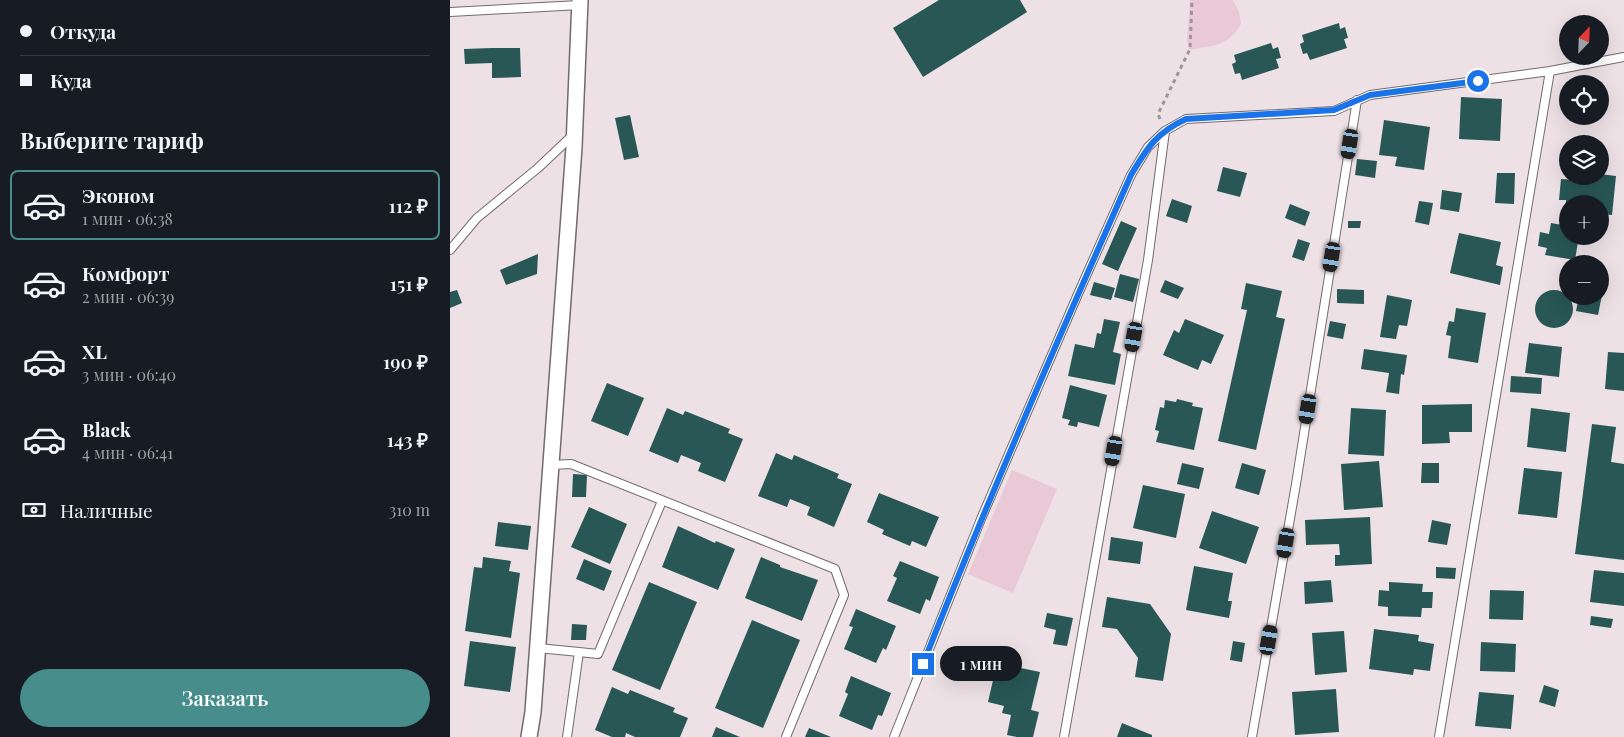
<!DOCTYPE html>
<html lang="ru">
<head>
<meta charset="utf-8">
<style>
  :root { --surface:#171b24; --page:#242831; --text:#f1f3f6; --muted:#9ea1a6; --line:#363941; --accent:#468d8b }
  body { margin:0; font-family:"Playfair Display",serif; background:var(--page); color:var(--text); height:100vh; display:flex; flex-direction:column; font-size:19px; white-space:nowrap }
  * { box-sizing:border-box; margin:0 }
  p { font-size:16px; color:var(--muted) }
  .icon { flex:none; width:28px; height:28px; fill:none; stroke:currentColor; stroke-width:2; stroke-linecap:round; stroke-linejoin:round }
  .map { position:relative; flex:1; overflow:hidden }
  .drawer { display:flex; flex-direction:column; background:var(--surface); width:450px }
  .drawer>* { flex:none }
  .guide { display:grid; align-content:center; height:110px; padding:0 20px; background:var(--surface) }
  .needle { width:32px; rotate:23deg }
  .controls { position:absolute; left:1109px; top:15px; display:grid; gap:10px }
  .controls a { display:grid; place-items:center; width:50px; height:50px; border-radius:50%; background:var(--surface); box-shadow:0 5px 20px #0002; font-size:25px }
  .end { position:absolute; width:22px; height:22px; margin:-11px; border:6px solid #1a73e8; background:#fff; box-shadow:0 0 0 2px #fff }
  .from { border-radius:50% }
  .bubble { position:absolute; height:35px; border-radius:18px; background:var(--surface); box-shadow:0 5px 20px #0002; font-size:16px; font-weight:600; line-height:35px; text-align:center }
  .car { position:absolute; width:15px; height:30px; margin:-15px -8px; border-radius:6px; box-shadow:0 0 4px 1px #0007; background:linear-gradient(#222 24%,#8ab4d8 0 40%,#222 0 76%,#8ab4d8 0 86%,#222 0) }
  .guide b { display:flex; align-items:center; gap:18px; height:48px; font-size:19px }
  .guide b+b { border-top:1px solid var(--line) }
  .guide i { width:12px; height:12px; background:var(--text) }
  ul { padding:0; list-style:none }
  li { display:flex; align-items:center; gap:15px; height:70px; margin:0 10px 8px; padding:0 10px; border:2px solid transparent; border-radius:8px }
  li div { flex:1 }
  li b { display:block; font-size:19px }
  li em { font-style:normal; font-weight:600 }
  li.selected { border-color:var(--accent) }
  li>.icon { width:45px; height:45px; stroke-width:1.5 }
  h2 { padding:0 20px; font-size:22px; line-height:60px }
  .pay { display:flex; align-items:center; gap:12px; height:55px; padding:0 20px; font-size:19px }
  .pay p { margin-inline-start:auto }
  .cta { display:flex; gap:10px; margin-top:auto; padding:10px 20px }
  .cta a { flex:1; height:58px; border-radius:30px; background:var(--accent); color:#fff; font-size:20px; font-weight:600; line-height:58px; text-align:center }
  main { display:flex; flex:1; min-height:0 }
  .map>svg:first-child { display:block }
  .green { fill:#e9c9d5 }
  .building { fill:#285756 }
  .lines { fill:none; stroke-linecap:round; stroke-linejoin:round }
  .service-casing { stroke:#746a6d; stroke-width:10 }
  .minor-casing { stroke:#746a6d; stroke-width:18 }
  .path { stroke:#9e9598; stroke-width:3; stroke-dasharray:4 4; stroke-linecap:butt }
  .service { stroke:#fff; stroke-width:8 }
  .minor { stroke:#fff; stroke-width:15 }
  .route { stroke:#1a73e8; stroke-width:6 }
</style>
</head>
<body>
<main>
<section class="drawer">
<div class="guide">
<b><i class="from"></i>Откуда</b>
<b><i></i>Куда</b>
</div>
<h2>Выберите тариф</h2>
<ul>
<li class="selected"><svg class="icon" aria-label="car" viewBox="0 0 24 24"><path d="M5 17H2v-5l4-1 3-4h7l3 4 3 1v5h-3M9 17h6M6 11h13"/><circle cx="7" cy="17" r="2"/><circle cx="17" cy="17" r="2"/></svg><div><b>Эконом</b><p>1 мин · 06:38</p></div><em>112 ₽</em></li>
<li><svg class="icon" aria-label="car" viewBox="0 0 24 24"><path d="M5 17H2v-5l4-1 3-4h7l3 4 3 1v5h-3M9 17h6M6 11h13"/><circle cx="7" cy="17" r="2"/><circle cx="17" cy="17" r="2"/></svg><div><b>Комфорт</b><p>2 мин · 06:39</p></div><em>151 ₽</em></li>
<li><svg class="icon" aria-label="car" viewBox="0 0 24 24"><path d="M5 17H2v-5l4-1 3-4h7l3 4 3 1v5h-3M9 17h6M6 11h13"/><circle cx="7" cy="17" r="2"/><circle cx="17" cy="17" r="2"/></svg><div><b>XL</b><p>3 мин · 06:40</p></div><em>190 ₽</em></li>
<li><svg class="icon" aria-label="car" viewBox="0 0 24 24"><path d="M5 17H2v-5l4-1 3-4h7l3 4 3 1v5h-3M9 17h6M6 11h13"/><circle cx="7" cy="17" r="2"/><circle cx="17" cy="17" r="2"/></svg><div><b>Black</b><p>4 мин · 06:41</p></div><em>143 ₽</em></li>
</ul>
<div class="pay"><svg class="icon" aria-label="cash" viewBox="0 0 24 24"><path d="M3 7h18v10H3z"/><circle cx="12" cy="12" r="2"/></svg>Наличные<p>310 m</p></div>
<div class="cta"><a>Заказать</a></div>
</section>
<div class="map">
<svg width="1174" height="737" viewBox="0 0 1174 737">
  <rect width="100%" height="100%" fill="#ede1e5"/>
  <path class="green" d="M740,0h43l6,12 2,12c-13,23 -28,21 -52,26l-2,-10z
    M562,470l45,19 -44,104 -45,-19z"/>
  <path class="building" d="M489,0h81l7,12 -104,65 -30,-49z
    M889,23l1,6 5,-2 3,11 -4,1 3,9 -37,12 -3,-7 -4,1 -3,-10 4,-2 -2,-7z
    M821,43l2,6 5,-2 3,11 -5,1 3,9 -37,12 -2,-7 -5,1 -3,-10 4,-2 -2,-7z
    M42,48h28l1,29 -29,1v-15l-27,1 -1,-15z
    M1011,97l41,2 -2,42 -41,-2z
    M180,115l9,42 -15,3 -9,-42z
    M934,120l46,7 -6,43 -29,-4 2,-9 -18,-2z
    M907,159l20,2 -2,17 -20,-3z
    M773,167l24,6 -7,24 -23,-6z
    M1047,173h18l-1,31 -19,-1z
    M1150,174l16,2 -4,39 -12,-1v-10h-34v-4h-7l2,-21 16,1v-4h23z
    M992,190l20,3 -3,19 -19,-3z
    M722,199l20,7 -5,17 -21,-7z
    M969,201l14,2 -4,22 -14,-3z
    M840,204l20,8 -5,14 -20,-8z
    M671,221l16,7 -19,43 -16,-7z
    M898,221h13l-1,7h-12z
    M1101,223l17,3v10h11l-4,24 -30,-5 2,-7 -9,-2 2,-14 9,2z
    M1009,233l42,9 -5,23 7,2 -3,18 -50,-12z
    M848,239l12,4 -6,18 -12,-4z
    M88,254l-1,20 -31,11 -6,-15z
    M670,274l19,5 -6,23 -19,-5z
    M715,280l19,8 -6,11 -18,-7z
    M644,282l21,6 -4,12 -21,-5z
    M796,283l36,8 -6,26 9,2 -29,131 -38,-9 29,-131 -6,-1z
    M887,289l27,1v14l-27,-1z
    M7,290l5,13 -12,5v-16z
    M1150,290h3l-5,25 -22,-4 3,-15h21z
    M1085 309a19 19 0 1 1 38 0a19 19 0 1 1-38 0Z
    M937,295l25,5 -5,26 -8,-1 -3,14 -16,-2z
    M1006,308l30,5 -8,50 -30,-5 3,-22 -5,-1 3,-14 5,1z
    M654,319l16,3 -7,30 8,2 -6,31 -47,-9 7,-32 19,4 3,-15 4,1z
    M735,319l39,16 -13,29 -9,-4 -4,10 -35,-15 11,-25 5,3z
    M880,321l16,3 -3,15 -16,-3z
    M1079,343l33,4 -3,30 -34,-4z
    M914,349l43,6 -3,20 -3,-1 -2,20 -13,-2 3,-19 -28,-4z
    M1158,352l16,1v38l-19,-2z
    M1061,376l31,2 -1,16 -31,-2z
    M157,383l37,15 -16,38 -37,-15z
    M620,385l37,10 -8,32 -21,-5 -1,5 -9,-2 2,-5 -8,-2z
    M727,399l16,4 -1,3 11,2 -9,42 -38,-8 3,-11 -4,-1 5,-23 4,1 1,-8 11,2z
    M1022,404v28h-23l1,11 -28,1v-39z
    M217,408l16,7 2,-4 45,18 -2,4 15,6 -18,43 -27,-11 3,-8 -20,-8 -3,8 -29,-12z
    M901,408l35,2 -2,46 -36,-2z
    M1081,408l39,5 -4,39 -39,-5z
    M1142,424l24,3 -5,35 13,2v96l-49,-6z
    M326,453l16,7 2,-5 45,19 -2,4 15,6 -18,43 -27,-12 3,-8 -20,-8 -3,8 -29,-11z
    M929,461l4,46 -39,3 -3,-46z
    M732,463l22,5 -5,21 -22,-5z
    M792,463l24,7 -7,25 -24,-7z
    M972,463h17v20h-18z
    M1074,468l38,4 -5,46 -39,-4z
    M123,474l14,1 -1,22h-14z
    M693,485l42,9 -9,44 -43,-10z
    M429,493l60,24 -13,30 -14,-6 -2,5 -28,-12 2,-4 -17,-8z
    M139,507l38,17 -17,40 -39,-17z
    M762,511l47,16 -13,37 -47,-16z
    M920,517l2,47 -37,2v-11h5l-1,-11 -33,1 -1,-25z
    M982,520l19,4 -4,21 -19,-3z
    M48,522l33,4 -3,24 -33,-4z
    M228,526l37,17 1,-2 19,8 -17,41 -56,-23z
    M661,537l32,5 -3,22 -32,-4z
    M33,557l28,4 -2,10 11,2 -9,65 -46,-7 9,-64 8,1z
    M311,557l19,8v2l38,13 -16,41 -57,-23z
    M134,559l28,12 -8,20 -28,-12z
    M450,561l39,16 -9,24 -4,-2 -6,15 -33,-13 10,-23 -4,-2z
    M744,566l39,7 -5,28h4l-3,17 -43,-8z
    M986,567l20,1 -1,11 -19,-1z
    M1144,570l30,3v33l-34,-4z
    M881,580l2,22 -28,2 -1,-22z
    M199,582l48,20 -37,88 -48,-20z
    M939,582l34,2 -1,8h11l-1,16h-10l-1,9 -33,-1v-9l-10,-1 1,-16 10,1z
    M1040,590l34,1 -1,29 -34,-1z
    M657,597l43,7 21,30 -8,47 -28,-4 3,-19 -21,-29 -15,-2z
    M406,609l40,17 -10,24 -3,-2 -7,15 -32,-14 9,-22 -4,-1z
    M597,613l26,5 -6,28 -14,-2 3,-14 -12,-3z
    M1141,616l22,3 -2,9 -21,-3z
    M302,620l48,20 -37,88 -48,-20z
    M122,624l15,1 -1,15h-15z
    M924,629l45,6 -1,6 16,3 -4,27 -16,-2 -1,6 -44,-6z
    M894,631l3,41 -32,3 -3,-42z
    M20,641l46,6 -6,45 -46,-6z
    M783,641l12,2 -3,19 -12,-2z
    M1031,642l35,2 -1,28 -35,-1z
    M547,663l43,9 -9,38 8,2 -6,25h-16l-10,-2 4,-20 -9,-2 2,-7 -16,-4z
    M401,676l40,17 -9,23 -4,-1 -6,15 -33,-14 9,-22 -3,-2z
    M1094,685l15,5 -4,17 -16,-5z
    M162,687l16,7 2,-4 45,18 -2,4 15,6 -8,19h-45l-9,-4 -1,4h-13l-17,-7z
    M886,689l3,43 -44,3 -3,-43z
    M1029,692l35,3 -3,34 -36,-3z
    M672,723l30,12v2h-35z
    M266,727l24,10h-28z
    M359,728l22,9h-26z"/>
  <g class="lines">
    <defs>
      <path id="service" d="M0,12l130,-7
        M0,250l27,-32 61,-50 36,-34
        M101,465l20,-1 264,105 9,26 -58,142
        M88,648l41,4 -12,85
        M129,652l19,2 64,-153
        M444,737l87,-218 97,-225 53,-119 17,-28 17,-16
        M614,737l84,-477 17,-129 21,-12 148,-8 36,-16 180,-24 74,-14
        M802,737l44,-253 61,-384
        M989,737l111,-666"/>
      <path id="minor" d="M79,737l4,-25 41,-565 6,-147"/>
    </defs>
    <use href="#service" class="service-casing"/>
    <use href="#minor" class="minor-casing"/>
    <path class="path" d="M710,119l-2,-5 32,-65 2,-49"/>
    <use href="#service" class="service"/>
    <use href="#minor" class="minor"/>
  </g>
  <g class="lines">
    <path class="route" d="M473,664c65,-165 136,-327 208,-489 16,-27 25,-42 55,-56l148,-9 36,-15 108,-14"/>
  </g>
</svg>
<div class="controls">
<a><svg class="needle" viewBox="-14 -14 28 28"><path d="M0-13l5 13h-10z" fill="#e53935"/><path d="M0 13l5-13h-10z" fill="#9ea1a6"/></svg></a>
<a><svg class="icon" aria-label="locate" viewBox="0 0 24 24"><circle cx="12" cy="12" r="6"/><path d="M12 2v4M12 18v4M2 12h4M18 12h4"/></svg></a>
<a><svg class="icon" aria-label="layers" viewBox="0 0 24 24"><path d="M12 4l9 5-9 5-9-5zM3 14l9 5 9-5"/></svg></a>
<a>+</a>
<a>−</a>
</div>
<i class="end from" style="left:1028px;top:81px"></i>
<i class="end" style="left:473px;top:664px"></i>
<div class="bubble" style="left:490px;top:646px;width:82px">1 мин</div>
<i class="car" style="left:900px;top:144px;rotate:189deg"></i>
<i class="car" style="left:882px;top:257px;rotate:189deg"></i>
<i class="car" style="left:684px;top:337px;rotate:190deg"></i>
<i class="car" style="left:858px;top:409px;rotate:189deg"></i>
<i class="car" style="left:664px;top:451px;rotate:190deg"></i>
<i class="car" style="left:836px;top:543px;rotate:190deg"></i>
<i class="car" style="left:819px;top:640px;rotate:10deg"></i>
</div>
</main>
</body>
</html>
